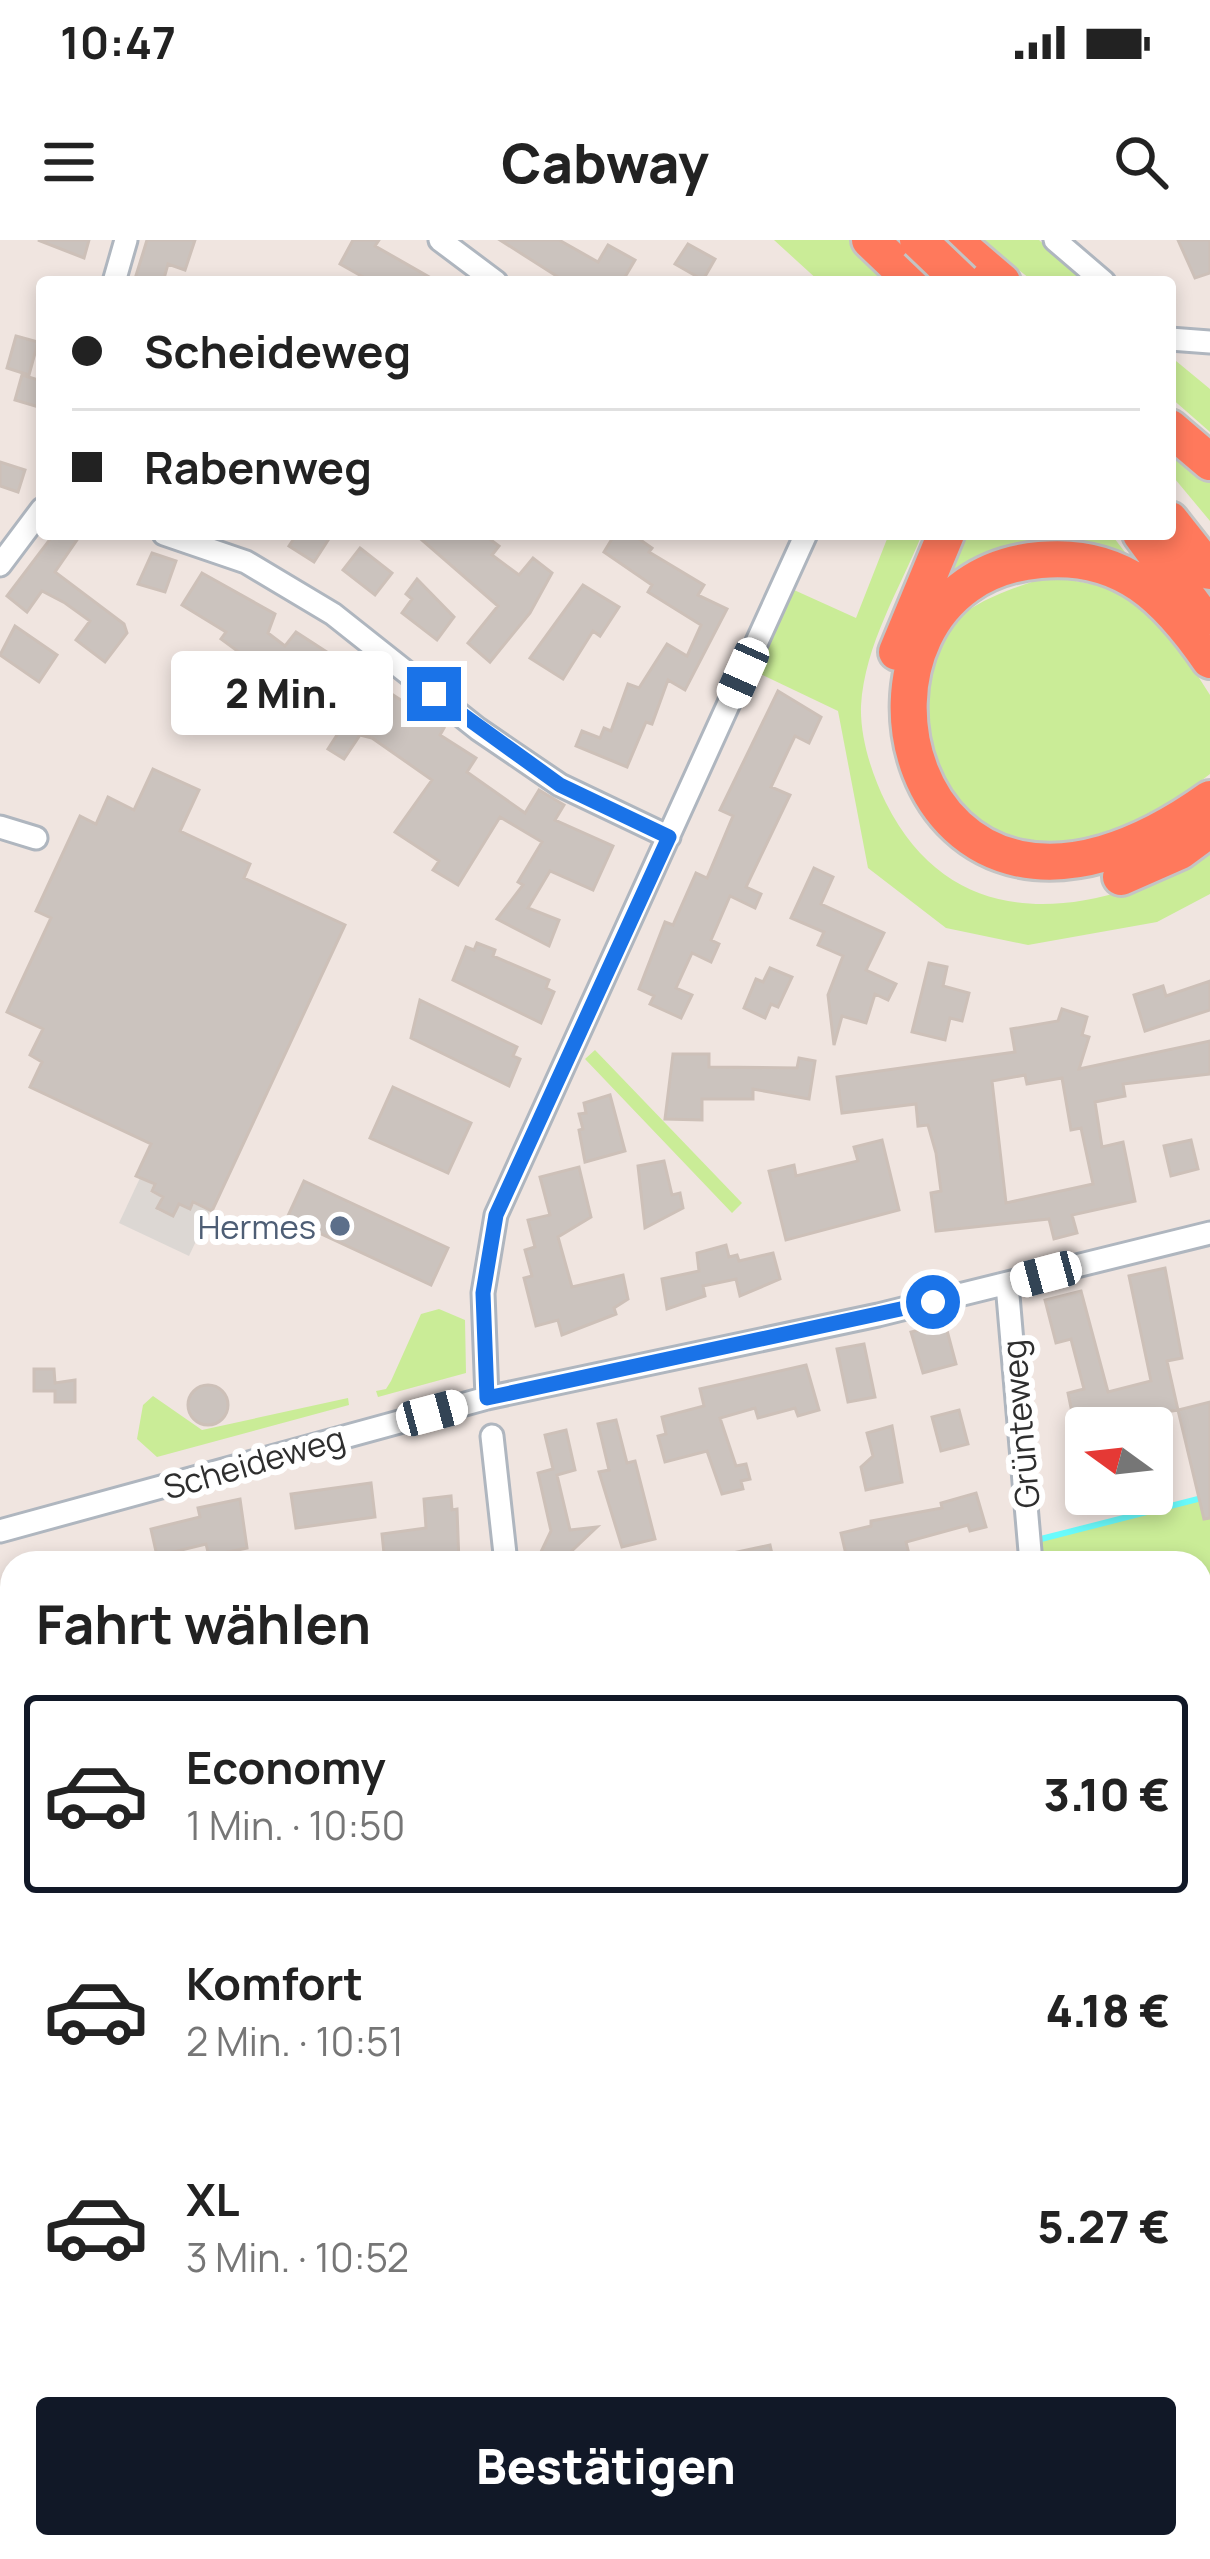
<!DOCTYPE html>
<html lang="de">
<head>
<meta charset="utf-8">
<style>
  :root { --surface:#fff; --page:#f6f6f6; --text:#222; --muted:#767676; --line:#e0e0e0; --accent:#111827 }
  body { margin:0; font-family:Manrope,sans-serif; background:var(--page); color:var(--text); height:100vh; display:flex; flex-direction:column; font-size:45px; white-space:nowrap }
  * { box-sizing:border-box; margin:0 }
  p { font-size:39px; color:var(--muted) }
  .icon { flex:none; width:66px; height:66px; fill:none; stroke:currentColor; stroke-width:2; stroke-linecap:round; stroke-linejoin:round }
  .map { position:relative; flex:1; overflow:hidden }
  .details { position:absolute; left:0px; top:1311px; width:1212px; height:1008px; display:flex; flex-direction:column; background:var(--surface); border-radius:36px 36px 0 0; box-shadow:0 6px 18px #0003 }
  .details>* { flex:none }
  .top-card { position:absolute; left:36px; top:36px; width:1140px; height:264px; border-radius:12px; box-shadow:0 6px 18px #0003; display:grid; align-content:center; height:264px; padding:0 36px; background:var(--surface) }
  .needle { width:78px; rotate:285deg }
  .buttons { position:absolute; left:1065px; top:1167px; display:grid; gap:24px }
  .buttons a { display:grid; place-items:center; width:108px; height:108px; border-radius:12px; background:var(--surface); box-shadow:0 6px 18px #0003; font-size:60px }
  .end { position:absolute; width:54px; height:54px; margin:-27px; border:15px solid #1a73e8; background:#fff; box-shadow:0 0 0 6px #fff }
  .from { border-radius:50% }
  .bubble { position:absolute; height:84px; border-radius:12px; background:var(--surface); box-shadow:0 6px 18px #0003; font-size:39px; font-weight:800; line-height:84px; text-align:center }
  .car { position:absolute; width:36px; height:72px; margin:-36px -18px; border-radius:15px; box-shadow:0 0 9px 3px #0007; background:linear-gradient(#fff 24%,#345 0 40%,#fff 0 76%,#345 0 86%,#fff 0) }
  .top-card b { display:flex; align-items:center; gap:42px; height:114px; font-size:45px }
  .top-card b+b { border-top:3px solid var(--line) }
  .top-card i { width:30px; height:30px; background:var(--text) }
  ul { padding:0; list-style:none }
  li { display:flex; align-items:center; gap:36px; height:198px; margin:0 24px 18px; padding:0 12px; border:6px solid transparent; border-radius:12px }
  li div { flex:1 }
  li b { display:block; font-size:45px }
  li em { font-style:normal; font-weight:800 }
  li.on { border-color:var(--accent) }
  li>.icon { width:108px; height:108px; stroke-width:1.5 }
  h2 { padding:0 36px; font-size:54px; line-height:144px }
  .action { display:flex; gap:24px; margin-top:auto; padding:24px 36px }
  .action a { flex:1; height:138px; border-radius:12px; background:var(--accent); color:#fff; font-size:48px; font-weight:800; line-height:138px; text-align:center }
  .status { display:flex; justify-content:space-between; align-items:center; height:84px; padding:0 60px; background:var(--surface); direction:ltr }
  .status svg { height:33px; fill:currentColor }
  header { display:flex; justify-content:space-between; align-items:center; height:156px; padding:0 36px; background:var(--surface); font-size:54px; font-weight:800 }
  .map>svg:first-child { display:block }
  .green { fill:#caec97 }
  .plaza { fill:#dcd7d3 }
  .water { fill:#69fbfc }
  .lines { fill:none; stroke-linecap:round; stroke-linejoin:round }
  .stream { stroke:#69fbfc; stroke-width:6 }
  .building { fill:#cbc3be; stroke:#cdc0b8; stroke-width:3; fill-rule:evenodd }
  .street-casing { stroke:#afb6bf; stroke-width:27 }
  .highway-casing { stroke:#c4c4c4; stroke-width:42 }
  .street { stroke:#fff; stroke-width:21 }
  .highway { stroke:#ff795c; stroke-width:36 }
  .highway-bridge-casing { stroke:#c4c4c4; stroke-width:42; stroke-linecap:butt }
  .highway-bridge { stroke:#ff795c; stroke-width:36 }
  .route { stroke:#1a73e8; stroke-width:15 }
  .service-dot { fill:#5c6f8a; stroke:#fff; stroke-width:4.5 }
  .labels { text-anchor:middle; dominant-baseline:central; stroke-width:12; stroke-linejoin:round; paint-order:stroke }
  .service-label { font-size:33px; fill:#4e5e75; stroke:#fff; text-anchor:end }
  .street-label { font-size:33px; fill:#2e2e2e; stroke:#fff }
</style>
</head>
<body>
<div class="status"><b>10:47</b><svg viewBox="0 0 49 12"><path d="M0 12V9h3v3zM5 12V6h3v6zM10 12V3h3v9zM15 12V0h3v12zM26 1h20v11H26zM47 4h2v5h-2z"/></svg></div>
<header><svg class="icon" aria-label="menu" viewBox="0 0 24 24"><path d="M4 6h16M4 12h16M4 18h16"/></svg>Cabway<svg class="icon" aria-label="search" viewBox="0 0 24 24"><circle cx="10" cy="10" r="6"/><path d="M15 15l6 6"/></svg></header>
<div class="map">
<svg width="1210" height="2319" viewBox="0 0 1210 2319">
  <rect width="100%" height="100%" fill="#f0e5e0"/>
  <path class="green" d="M774,0h162l-18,42h-98z
    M981,0h58l47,42h-52z
    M1170,116l40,33v43l-40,-35z
    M1170,199l40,33v49l-40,-48z
    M878,294h44c-23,57 -57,110 -61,172 -1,32 11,69 25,97 69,138 210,114 324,50v41l-53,28 -129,23 -82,-17 -78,-60 -30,-157 -92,-44 37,-82 73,33 31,-79z
    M961,294h150l27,35c-99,-35 -128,-32 -210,35z
    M1049,336l64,12 54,40 43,67v79c-37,28 -74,54 -120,65 -73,18 -158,-13 -168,-94 -5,-36 -3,-74 18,-106 23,-37 70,-49 109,-63z
    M595,810l147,153 -10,10 -147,-154z
    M439,1069l26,11 1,53 -88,24 -2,-6 10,-2 5,-8 30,-67z
    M153,1156l49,34 146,-32 1,7 -192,52 -20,-18 6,-34z
    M1210,1256v555l-10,3v-491h-169l-1,-21z
    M12,1576v401l-12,-14v-384z
    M84,2307h231l2,12h-240z"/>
  <path class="plaza" d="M140,938l13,7 -3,7 11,5 -4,13 16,7 7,-12 10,5 4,-6 16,7 -21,45 -70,-33z"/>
  <path class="water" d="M0,1963l12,14v115l-12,16z
    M0,2138l12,4v165h72l-7,12h-77z"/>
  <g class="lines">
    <path class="stream" d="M1033,1301l177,-45
      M282,2319l33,-12"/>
  </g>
  <path class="building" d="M38,0h51l-5,18z
    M147,0h48l-10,30 -17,-6 -5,18h-29z
    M353,0h26l-4,6 63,36h-66l-32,-18z
    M500,0h59l39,22 10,-17 27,15 -13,22h-56z
    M1178,0h32v33l-15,5z
    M688,4l27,15 -12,21 -28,-16z
    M16,96l22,6 -9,33 -22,-7z
    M22,135l20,6v27l-27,-8z
    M0,222l25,8 -7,22 -18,-6z
    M54,294h27l-26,38 69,52 3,9 -22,29 -29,-22 14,-19 -25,-18 -23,-12 -15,21 -20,-16z
    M297,294h35l-18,28 -25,-16z
    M415,294h68l16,12 -7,9 27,20 14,-17 19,15 -22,40 -40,49 -22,-19 30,-37z
    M615,294h17l20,14 -3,4 55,33 -6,10 29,14 -42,81 -17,-10 -16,44 -6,-2 -19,45 -51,-21 6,-15 18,7 4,-10 7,3 17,-47 11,4 28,-44 20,12 14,-31 -53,-33 4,-7 -48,-33z
    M360,308l32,25 -17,22 -32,-25z
    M152,313l24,8 -11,31 -27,-8z
    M202,333l73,41 -7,19 17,13 11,-14 148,96 -4,7 36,23 -9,14 58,41 14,-23 25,15 -9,15 58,26 -20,44 -43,-19 -22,37 31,12 -10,26 -52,-27 26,-34 -5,-3 24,-40 -42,-25 -42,68 -25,-15 6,-9 -44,-29 37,-52 -60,-42 -12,-3 -16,24 -16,-10 16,-25 -82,-55 -41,-30 5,-7 -44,-27z
    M417,339l37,38 -17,23 -35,-27 10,-14 -6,-5z
    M583,345l36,22 -19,29 -7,-5 -30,48 -33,-21z
    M15,386l42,29 -18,27 -39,-27z
    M778,451l43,26 -12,26 -14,-7 -24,51 19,8 -44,92 15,7 -6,14 -25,-12 -19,44 8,4 -8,18 -19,-9 -16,35 16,7 -11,23 -31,-14 4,-8 -15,-7 26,-67 8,3 23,-52 11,5 26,-62 -13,-6z
    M153,529l46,21 -19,41 70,33 -6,14 101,47 -133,286 -19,-9 -3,7 -11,-5 -6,12 -16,-8 6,-11 -11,-6 3,-7 -19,-8 15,-32 -121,-57 12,-25 -12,-7 13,-26 -36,-17 44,-94 -15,-7 44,-95 16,8 12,-27 26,13z
    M814,628l19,9 -12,27 63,29 -18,37 30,14 -8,16 -13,-6 -9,29 -24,-7 -8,29 -6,-50 15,-39 -25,-11 6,-13 -33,-14z
    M477,703l18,7 -2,6 56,24 -3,8 8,4 -13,31 -88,-43 13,-33 8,3z
    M929,723l18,4 -4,19 26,7 -7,28 -12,-3 -5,22 -33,-8z
    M770,728l22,9 -14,30 -7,-3 -6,14 -21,-10 12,-29 7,3z
    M1210,741v29l-65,21 -11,-36 29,-9 3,10z
    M420,760l97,47 -4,9 7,3 -11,27 -98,-48z
    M1062,769l25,8 -5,18 7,2 -10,32 131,-28v33l-87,10 2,12 -30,6 7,45 21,-5 12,59 -63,14 5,18 -23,6 -5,-20 -113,12 -5,-38 10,-2 -5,-38 -8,-28 -10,1 -2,-22 -74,9 -5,-36 178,-25 -4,-23 47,-8zM1025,835l2,9 35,-6 9,52 10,-2 12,56 -87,19 -14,-122z
    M673,814h36v13l88,1 2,-10 16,3 -6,38 -56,-10v10h-51v21l-37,-1z
    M393,847l78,36 -23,50 -78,-35z
    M610,855l15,56 -40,11 -6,-32 4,-1 -4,-15 7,-1 -2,-10z
    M882,900l17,70 -113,30 -17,-69 25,-6 2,11 62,-15 -4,-14z
    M1191,900l7,29 -27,7 -7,-30z
    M664,921l8,34 8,-2 3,15 -38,20 -7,-62z
    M579,927l12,50 -33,20 14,50 51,-12 5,24 -14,9 2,6 -54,21 -4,-15 -22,6 -12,-48 8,-2 -7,-26 10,-3 -7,-27 22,-5 -10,-38z
    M304,941l144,67 -17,37 -144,-67z
    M726,1005l3,12 8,-2 2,6 34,-8 7,26 -40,17 -4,-17 -33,7 2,10 -38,13 -5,-30 37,-8 -2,-18z
    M1165,1028l17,90 -15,3 11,49 -103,17 -7,-34 16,-4 -13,-50 -15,4 -11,-43 36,-9 27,101 43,-11 -22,-105z
    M945,1083l11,41 -33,9 -12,-41z
    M864,1104l11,53 -27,5 -11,-53z
    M806,1125l13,45 -21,6 -3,-8 -37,10 -3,-10 -35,10 16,48 10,-2 4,15 -9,2 2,8 -21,5 -15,-43 -42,11 -7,-26 8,-2 -4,-17 42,-11 -4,-17z
    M34,1129h20l1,14 20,-3v22h-20v-11h-21z
    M188 1165a20 20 0 1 1 40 0a20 20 0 1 1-40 0Z
    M1210,1162v116l-6,1 -26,-109z
    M959,1170l9,34 -27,7 -9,-34z
    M616,1180l11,43 8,-2 20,78 -33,8 -23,-75 10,-2 -11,-46z
    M892,1186l10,56 -36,8 -5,-23 12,-11 -6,-23z
    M566,1190l9,40 -18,5 13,55 27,-3 -38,36h-15l-3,-11 10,-21 -13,-58 15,-4 -8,-34z
    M371,1243l4,34 -79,11 -5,-34z
    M976,1253l10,34 -16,4 -2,-6 -62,17 3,12 -61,9 -7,-30 30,-7v-5l71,-13 -1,-5z
    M451,1256l1,14 5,-1 2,54h-74l-3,-29 44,-6 -2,-29z
    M240,1259l7,49 -38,8 -3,-12 -49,12 -6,-27 49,-12 -2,-9z
    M770,1305l4,18h-54l-1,-7z"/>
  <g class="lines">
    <defs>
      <path id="street" d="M440,0l56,42
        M1055,0l49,42
        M114,42l12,-42
        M1170,99l40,3
        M164,294l82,28 87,52 145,115 82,56 109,52
        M0,325l42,-56
        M0,587l36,11
        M1007,1044l24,279
        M487,1158l-4,-105 13,-78 310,-681
        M492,1196l14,127
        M0,1291l487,-133 391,-83 332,-82
        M1200,2289l10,2
        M596,2307v12"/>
      <path id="highway" d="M870,0l44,42
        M953,0l49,42
        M1170,188l40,34
        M1170,280l40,51
        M1141,294l62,84
        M897,412l49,-118
        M1210,420c-42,-61 -87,-108 -170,-100 -234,20 -142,462 170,239
        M1121,637l59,-26 30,-22"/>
    </defs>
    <use href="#street" class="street-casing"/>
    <use href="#highway" class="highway-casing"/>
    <use href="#street" class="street"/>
    <use href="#highway" class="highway"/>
    <defs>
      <path id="highway-bridge" d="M918,0l44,42"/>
    </defs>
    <use href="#highway-bridge" class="highway-bridge-casing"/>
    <use href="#highway-bridge" class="highway-bridge"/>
  </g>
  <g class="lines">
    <path class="route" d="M434,454l126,91 109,52 -173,378 -13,78 4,105 446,-96"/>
  </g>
  <circle class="service-dot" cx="340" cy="986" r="12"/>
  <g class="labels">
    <g class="service-label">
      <text x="316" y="986">Hermes</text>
    </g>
    <g class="street-label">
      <text transform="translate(1020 1184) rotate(-95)">Grünteweg</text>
      <text transform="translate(254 1222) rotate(-16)">Scheideweg</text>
    </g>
  </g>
</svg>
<div class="buttons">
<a><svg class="needle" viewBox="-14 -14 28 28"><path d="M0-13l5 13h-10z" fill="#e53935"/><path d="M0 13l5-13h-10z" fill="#767676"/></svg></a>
</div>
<i class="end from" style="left:933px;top:1062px"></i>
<i class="end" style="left:434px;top:454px"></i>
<div class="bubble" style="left:171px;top:411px;width:222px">2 Min.</div>
<i class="car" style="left:743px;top:433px;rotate:204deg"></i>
<i class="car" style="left:1046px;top:1034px;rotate:255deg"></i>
<i class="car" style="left:432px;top:1173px;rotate:75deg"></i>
<div class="top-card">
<b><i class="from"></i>Scheideweg</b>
<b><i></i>Rabenweg</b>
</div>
<section class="details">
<h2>Fahrt wählen</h2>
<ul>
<li class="on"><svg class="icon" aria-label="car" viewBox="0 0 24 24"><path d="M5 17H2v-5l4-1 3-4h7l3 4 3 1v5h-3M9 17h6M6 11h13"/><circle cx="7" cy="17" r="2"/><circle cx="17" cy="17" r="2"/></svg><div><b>Economy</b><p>1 Min. · 10:50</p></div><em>3.10 €</em></li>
<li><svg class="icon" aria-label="car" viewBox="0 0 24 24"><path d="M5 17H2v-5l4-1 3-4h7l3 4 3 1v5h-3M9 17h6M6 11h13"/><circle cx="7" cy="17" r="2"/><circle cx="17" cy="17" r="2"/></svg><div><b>Komfort</b><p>2 Min. · 10:51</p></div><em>4.18 €</em></li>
<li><svg class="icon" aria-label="car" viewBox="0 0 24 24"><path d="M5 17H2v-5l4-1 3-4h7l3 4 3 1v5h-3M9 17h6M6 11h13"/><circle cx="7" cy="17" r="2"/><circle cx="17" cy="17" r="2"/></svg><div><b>XL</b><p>3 Min. · 10:52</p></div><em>5.27 €</em></li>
</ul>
<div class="action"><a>Bestätigen</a></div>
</section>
</div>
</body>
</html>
